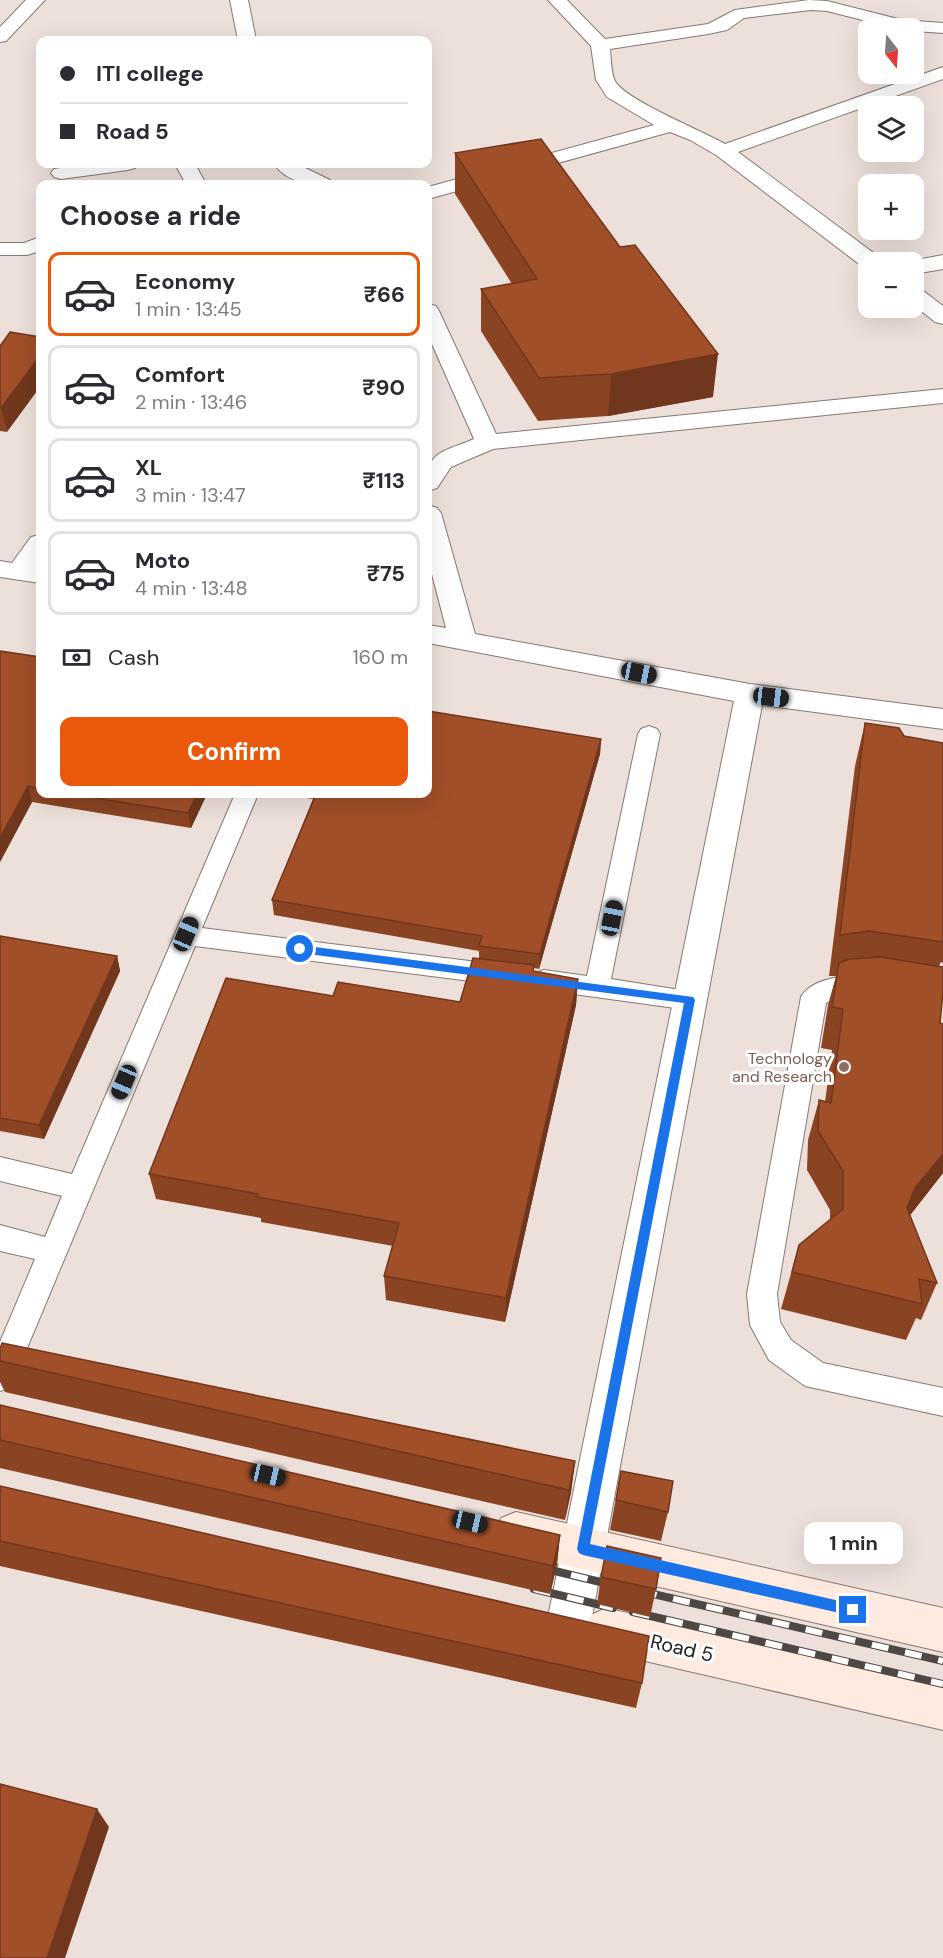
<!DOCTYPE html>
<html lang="en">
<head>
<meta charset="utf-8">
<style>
  :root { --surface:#fff; --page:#f2f2f3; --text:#2b2b33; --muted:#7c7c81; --line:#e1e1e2; --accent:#ea580c }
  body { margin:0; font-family:"DM Sans",sans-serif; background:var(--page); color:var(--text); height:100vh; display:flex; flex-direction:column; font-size:22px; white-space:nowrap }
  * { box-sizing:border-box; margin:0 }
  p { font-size:20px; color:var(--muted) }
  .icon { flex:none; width:33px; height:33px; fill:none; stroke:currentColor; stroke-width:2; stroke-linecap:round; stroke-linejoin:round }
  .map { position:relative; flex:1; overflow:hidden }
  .side { position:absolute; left:36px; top:180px; width:396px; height:618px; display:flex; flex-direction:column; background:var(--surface); border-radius:12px; box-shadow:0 6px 24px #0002 }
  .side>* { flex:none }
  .guide { position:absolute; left:36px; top:36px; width:396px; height:132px; border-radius:12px; box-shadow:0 6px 24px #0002; display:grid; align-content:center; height:132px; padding:0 24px; background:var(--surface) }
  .needle { width:39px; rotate:163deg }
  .tools { position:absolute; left:858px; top:18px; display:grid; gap:12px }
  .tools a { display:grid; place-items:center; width:66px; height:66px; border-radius:12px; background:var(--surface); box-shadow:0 6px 24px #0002; font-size:30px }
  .end { position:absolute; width:27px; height:27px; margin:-14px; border:8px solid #1a73e8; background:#fff; box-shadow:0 0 0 3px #fff }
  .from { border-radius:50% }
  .bubble { position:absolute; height:42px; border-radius:12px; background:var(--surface); box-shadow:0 6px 24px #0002; font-size:20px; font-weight:700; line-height:42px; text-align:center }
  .car { position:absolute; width:18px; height:36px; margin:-18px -9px; border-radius:8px; box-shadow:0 0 4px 2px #0007; background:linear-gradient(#222 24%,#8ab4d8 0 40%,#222 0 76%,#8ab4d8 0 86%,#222 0) }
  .guide b { display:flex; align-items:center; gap:21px; height:57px; font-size:22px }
  .guide b+b { border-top:2px solid var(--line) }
  .guide i { width:15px; height:15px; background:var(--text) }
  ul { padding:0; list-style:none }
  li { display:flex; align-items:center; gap:18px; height:84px; margin:0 12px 9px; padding:0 12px; border:3px solid var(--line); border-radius:12px }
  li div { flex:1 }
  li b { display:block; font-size:22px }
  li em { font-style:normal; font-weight:700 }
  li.current { border-color:var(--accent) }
  li>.icon { width:54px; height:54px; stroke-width:1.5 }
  h2 { padding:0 24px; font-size:27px; line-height:72px }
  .pay { display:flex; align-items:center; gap:15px; height:66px; padding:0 24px; font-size:22px }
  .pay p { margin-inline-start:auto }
  .primary-button { display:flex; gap:12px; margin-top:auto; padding:12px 24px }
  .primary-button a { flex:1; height:69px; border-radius:12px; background:var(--accent); color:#fff; font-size:24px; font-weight:700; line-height:69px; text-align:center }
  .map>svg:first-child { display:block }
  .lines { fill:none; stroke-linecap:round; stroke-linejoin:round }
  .lane-casing { stroke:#847974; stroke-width:2 }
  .street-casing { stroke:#847974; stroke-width:2 }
  .secondary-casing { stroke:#847974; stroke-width:2 }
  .lane { fill:#fff; fill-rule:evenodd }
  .street { fill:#fff; fill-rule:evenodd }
  .secondary { fill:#ffeae0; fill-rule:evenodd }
  .rail-casing { stroke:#4e4845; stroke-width:8 }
  .rail { stroke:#fff; stroke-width:6; stroke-dasharray:17; stroke-linecap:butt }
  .wall { fill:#8a4423 }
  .shaded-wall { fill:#71371d }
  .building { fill:#a14f29; stroke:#71371d; stroke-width:1.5 }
  .route { fill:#1a73e8 }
  .education-dot { fill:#8d6e63; stroke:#fff; stroke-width:2 }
  .labels { text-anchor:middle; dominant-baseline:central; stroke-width:6; stroke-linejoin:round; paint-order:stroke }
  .education-label { font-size:16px; fill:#785e54; stroke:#fff; text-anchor:end }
  .near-street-label { font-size:20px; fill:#24201e; stroke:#fff }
</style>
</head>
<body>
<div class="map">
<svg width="943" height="1958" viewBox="0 0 943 1958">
  <rect width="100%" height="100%" fill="#ede0da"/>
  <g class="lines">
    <defs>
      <path id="lane" d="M649,726l8,3 3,5 -49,245 88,14 4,7 -4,7 -9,3 -146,-20 -9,-3 -4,-7 4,-7 9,-3 43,6 51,-242 3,-5z
        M235,794h23l-56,134 300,37 9,3 4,7 -4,7 -9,3 -307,-39 -180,431 -4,10 -11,4v-49l35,-83 -35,-8v-26l45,12 17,-41 -62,-15v-24l72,17z
        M859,976l16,4 4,7 -4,7c-17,5 -32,0 -49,9l-49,291 3,28 11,18 32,23 120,25v28l-138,-30 -36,-26 -19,-35 -3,-31 54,-297c9,-17 40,-22 58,-21z"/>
      <path id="street" d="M26,0h19l-39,41 -6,1v-15z
        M230,0h18l8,40h-18z
        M548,0h19l38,39 103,-15 27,-14 74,-10 18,1 75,19 41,3v10l-29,-2v-3h-20l-67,-17 -16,-1 -67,8 -17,12 -19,4 -98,15c1,10 1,24 5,32 10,19 88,50 110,63l218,-77v12l-205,73 141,105 2,5h-13v6l-5,-1 -147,-112 -26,-15 -20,-8 -242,67v-12l226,-62 -47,-28 -11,-17 -5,-34z
        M87,164h51l-3,4 -7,2 -67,9 -7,-2 -3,-4 3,-4z
        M175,164h20l11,20h-20z
        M274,164h23l33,16 3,4c-20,2 -46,-1 -59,-20z
        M40,237v14l-13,4h-27v-12h24z
        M943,255v14l-29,5v-12h-8z
        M914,288l8,2 21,16v18l-8,-2 -21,-17z
        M428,304l8,2 3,5 57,123 447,-45v14l-450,46 -42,18 -14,21 -9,3c-4,-41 14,-38 46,-52l-46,-104z
        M428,505l9,3 4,5 34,121 275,50 193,25v20l-181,-24 -171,917 -7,15 -15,7 -15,-7 -7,-15 187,-921 -306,-58v-18l18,3 -18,-69z
        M40,535v26l-3,5 3,1v16l-40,-6v-16l12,2 19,-26z"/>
      <path id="secondary" d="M516,1512l427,96v44l-427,-98 -15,-6 -6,-15 6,-15z
        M606,1608l337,78v44l-337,-78 -15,-7 -7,-15 7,-15z"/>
    </defs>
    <use href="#lane" class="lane-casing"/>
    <use href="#street" class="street-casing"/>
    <use href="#secondary" class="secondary-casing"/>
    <use href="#lane" class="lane"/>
    <use href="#street" class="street"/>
    <use href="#secondary" class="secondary"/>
    <defs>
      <path id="rail" d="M538,1567l79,19
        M534,1589l79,19
        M640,1591l303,70
        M633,1612l310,72"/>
    </defs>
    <use href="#rail" class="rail-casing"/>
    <use href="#rail" class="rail"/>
  </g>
  <path class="wall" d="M455,153l258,244 -105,19 -70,5 -57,-90v-42l31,-5 -57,-90z
    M0,346l7,86 -7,-1z
    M40,657v137h167l-16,34 -159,-26 -32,60z
    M865,723l39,13 39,7v220l-2,-1 -2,4 1,57 3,1v149l-33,42 27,68 -16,37 -5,-2 -10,22 -125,-31 18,-64 31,-25v-10l-23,-40 1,-30 11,-40 6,2 7,-52 -11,-2 7,-43 8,-29h-7l26,-210z
    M601,739l-1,15 -61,215 -5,-1v4l44,7 -2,26 -71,317 -119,-22 -2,-24 9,-30 -132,-24v-4l-105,-19 -7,-25 184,-178 127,6 19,-44v-7l-205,-36 -2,-15 41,-101 -32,-5h147z
    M0,936l117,20 3,15 -76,168 -44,-8z
    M0,1349l575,112 -4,31 -6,28 -560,-128 -5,-10z
    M0,1405l560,130 -3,29 -7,30 -550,-126z
    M621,1471l47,41 -7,29 -51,-11z
    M0,1486l642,197 -6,25 -636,-142z
    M601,1577l55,12 -6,28 -53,-13z"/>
  <path class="shaded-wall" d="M718,354l-5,43 -105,19 3,-42z
    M40,356v31l-33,45 -6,-24z
    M601,739l-1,15 -61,215 1,-15z
    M28,786l4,16 -32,60v-24z
    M197,794h10l-16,34 -3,-15z
    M117,956l3,15 -76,168 -5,-14z
    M578,979l-2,26 -71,317 1,-24z
    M943,1154v19l-42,54 14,-39z
    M575,1461l-4,31 -6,28 4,-30z
    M560,1535l-3,29 -7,30 3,-28z
    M97,1809l12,18 -44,131h-19z"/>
  <path class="building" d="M541,139l79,108 15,-2 83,109 -107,20 -72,4 -58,-89 56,-10 -82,-126z
    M10,332l30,5v19l-39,52h-1v-62z
    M0,651l40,6v132l-12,-3 -28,52z
    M428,711l173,28 -61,215 -61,-8 3,-10 -210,-36 44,-106h112z
    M865,723l34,5 5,8 39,7v199l-74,-11 -29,4z
    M71,794h126l-9,19z
    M0,936l117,20 -78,169 -39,-7z
    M880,957l63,10v25l-3,31 3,1v130l-28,34 -8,20 30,75 -18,-4 3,25 -130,-32 7,-27 44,-36v-38l-25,-40 1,-31 12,3 12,-94 -11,-2 7,-44 11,-4z
    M473,958l61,7 -1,6 45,8 -72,319 -122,-22 15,-53 -142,-26 1,-3 -109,-20 77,-196 107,18 5,-14 122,20z
    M2,1343l573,118 -6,29 -569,-129v-12z
    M0,1405l560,130 -7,31 -553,-126z
    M621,1471l52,10 -5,31 -52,-12z
    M0,1486l649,150 -7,47 -642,-142z
    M607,1546l54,12 -5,31 -55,-12z
    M0,1784l97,25 -50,149h-47z"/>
  <path class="route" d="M300,945l393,52 2,3 -105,544 263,60 5,1 1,5 -1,4 -5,2 -270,-61 -4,-2 -2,-4 107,-546 -384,-50 -5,-4z"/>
  <circle class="education-dot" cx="844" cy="1067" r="6"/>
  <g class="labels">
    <g class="education-label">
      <text x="832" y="1058">Technology<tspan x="832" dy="18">and Research</tspan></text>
    </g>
    <g class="near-street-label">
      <text transform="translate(682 1648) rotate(13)">Road 5</text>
    </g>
  </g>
</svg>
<div class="tools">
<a><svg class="needle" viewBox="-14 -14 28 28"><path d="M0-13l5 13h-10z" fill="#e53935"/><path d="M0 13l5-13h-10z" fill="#7c7c81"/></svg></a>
<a><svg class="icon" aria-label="layers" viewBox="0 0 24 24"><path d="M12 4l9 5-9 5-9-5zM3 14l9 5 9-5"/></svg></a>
<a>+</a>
<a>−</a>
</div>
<i class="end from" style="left:300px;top:949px"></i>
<i class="end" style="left:853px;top:1610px"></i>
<div class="bubble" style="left:804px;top:1522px;width:99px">1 min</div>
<i class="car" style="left:639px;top:673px;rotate:101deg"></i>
<i class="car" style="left:771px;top:697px;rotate:97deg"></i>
<i class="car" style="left:612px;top:918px;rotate:11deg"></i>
<i class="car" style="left:186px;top:934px;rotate:23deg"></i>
<i class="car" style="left:124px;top:1082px;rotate:203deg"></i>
<i class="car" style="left:268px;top:1475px;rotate:103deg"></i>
<i class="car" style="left:470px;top:1522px;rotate:103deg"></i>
<div class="guide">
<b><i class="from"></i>ITI college</b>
<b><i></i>Road 5</b>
</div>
<section class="side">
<h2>Choose a ride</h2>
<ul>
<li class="current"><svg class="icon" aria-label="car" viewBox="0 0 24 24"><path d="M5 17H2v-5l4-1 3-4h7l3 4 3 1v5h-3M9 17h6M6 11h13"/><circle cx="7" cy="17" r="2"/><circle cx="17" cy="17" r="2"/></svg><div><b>Economy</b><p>1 min · 13:45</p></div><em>₹66</em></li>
<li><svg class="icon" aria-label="car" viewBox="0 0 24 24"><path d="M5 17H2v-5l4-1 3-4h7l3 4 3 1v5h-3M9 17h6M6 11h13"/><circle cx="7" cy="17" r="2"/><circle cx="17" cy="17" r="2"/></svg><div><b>Comfort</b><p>2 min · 13:46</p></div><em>₹90</em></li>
<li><svg class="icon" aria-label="car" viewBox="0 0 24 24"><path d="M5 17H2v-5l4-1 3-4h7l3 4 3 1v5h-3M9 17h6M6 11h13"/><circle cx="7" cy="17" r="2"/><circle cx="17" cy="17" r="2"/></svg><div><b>XL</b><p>3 min · 13:47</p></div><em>₹113</em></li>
<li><svg class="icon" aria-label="car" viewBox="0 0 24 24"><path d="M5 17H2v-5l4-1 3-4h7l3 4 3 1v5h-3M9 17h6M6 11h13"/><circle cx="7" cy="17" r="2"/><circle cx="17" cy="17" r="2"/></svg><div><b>Moto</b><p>4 min · 13:48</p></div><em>₹75</em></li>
</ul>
<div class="pay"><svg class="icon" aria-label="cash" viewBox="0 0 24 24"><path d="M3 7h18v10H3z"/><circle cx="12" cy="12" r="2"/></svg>Cash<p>160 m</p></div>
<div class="primary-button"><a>Confirm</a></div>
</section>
</div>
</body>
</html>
